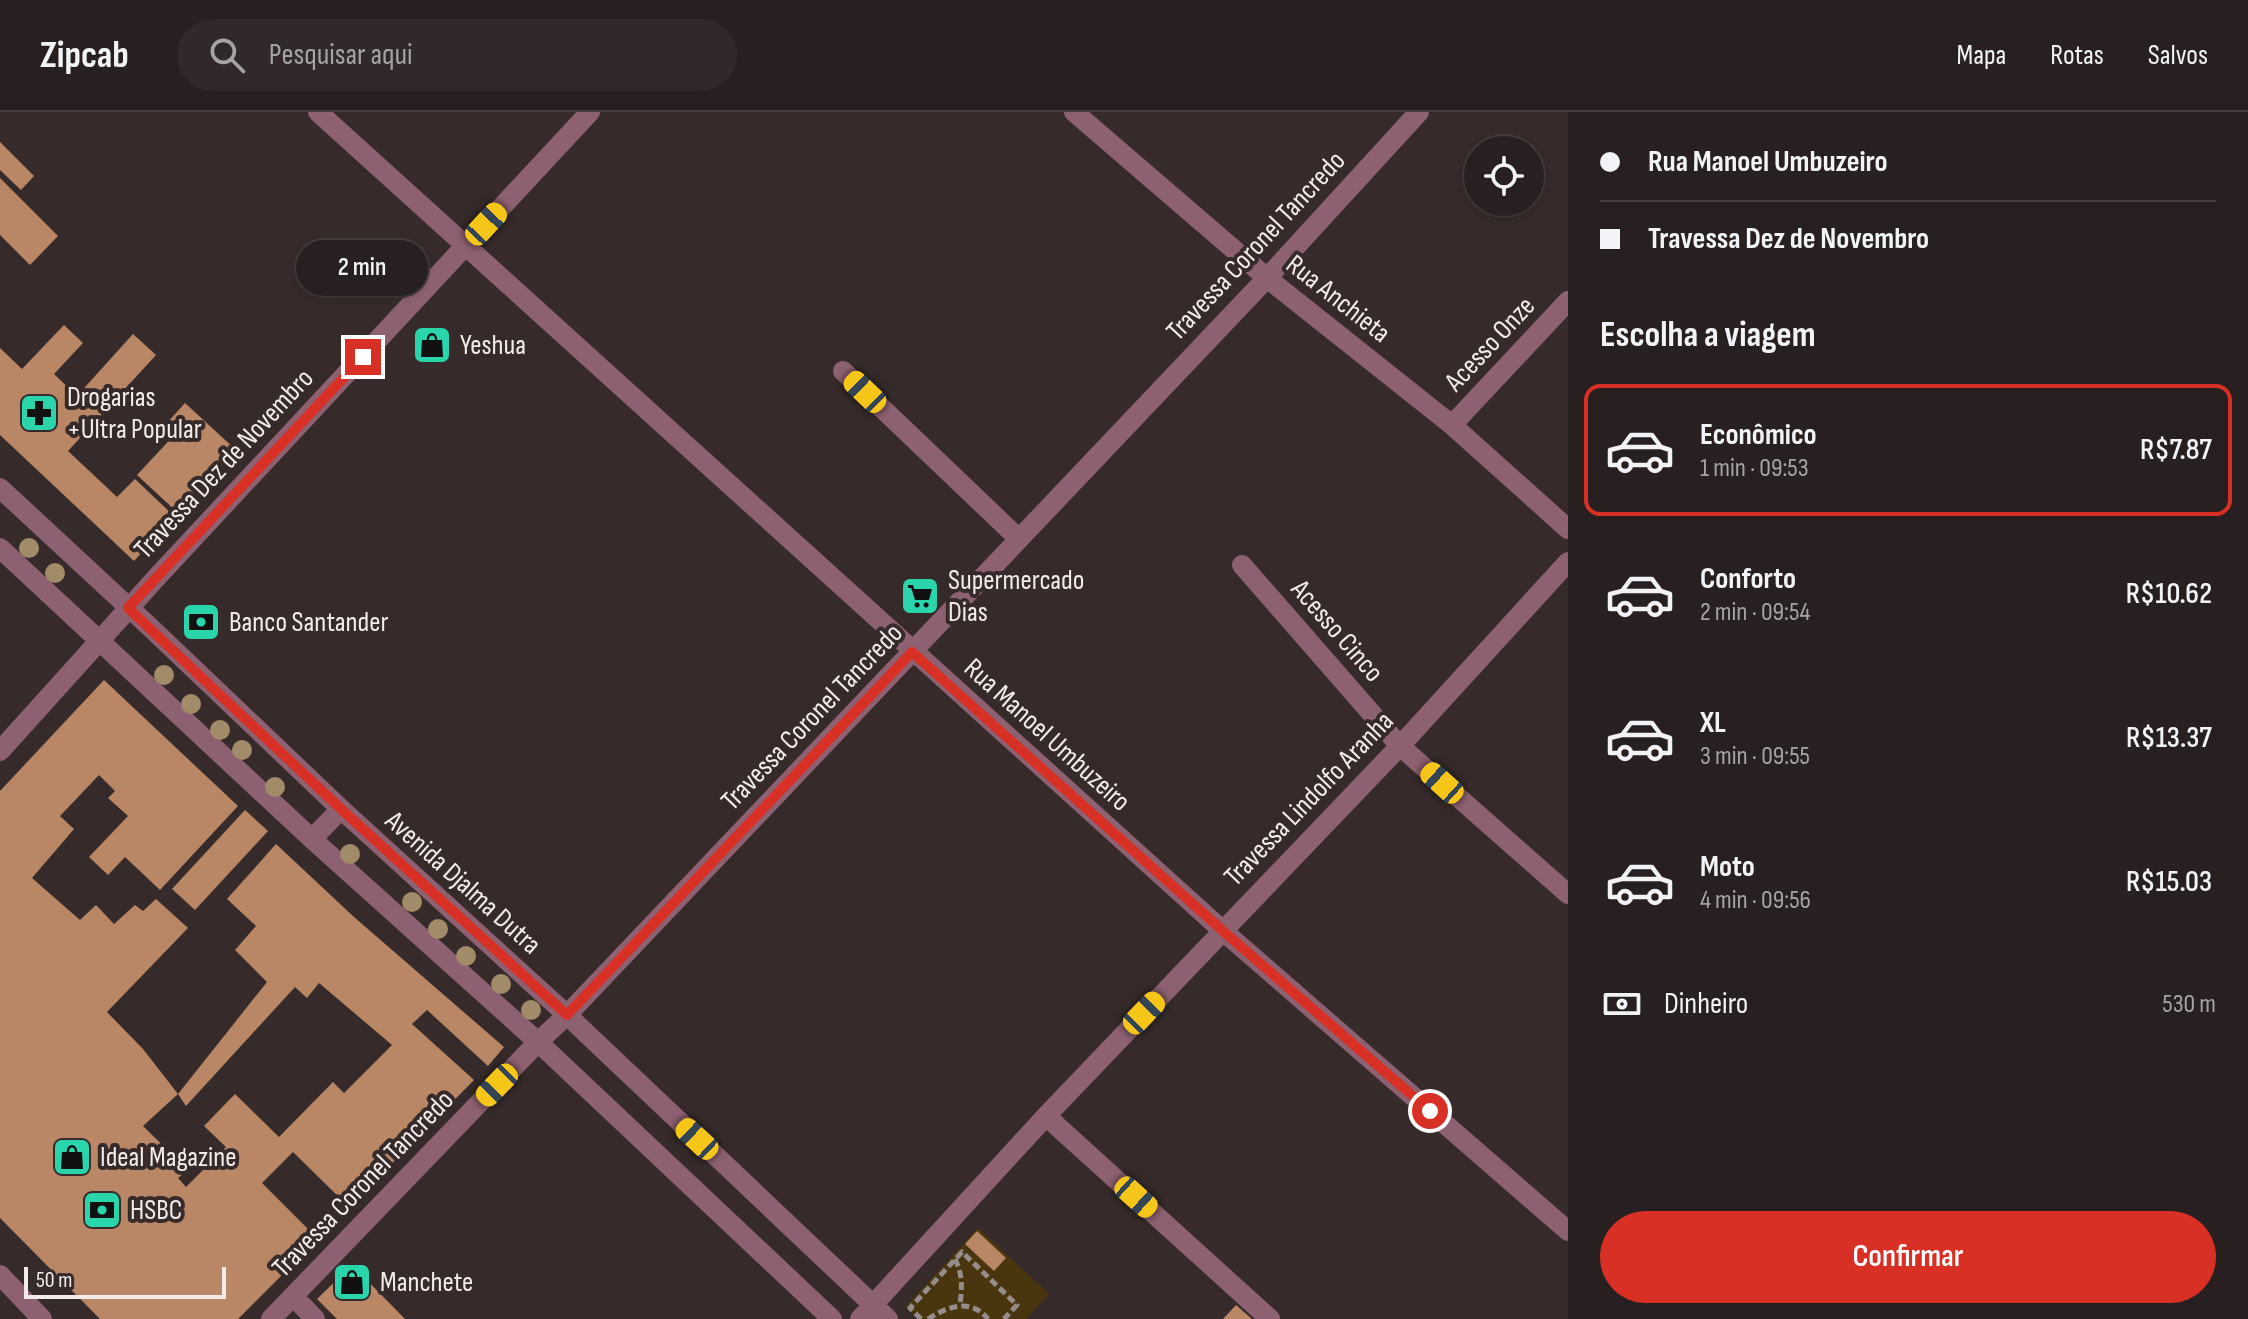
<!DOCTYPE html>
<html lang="pt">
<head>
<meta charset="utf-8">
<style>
  :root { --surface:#282020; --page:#302829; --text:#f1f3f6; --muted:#a5a3a5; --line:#443e3e; --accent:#d93025 }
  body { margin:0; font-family:"Sofia Sans Condensed",sans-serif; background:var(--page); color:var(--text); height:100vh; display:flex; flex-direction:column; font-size:30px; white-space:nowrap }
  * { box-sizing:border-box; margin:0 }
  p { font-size:26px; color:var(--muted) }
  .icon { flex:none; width:44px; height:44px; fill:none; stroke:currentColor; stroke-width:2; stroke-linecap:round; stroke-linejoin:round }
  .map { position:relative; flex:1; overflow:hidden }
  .sheet { display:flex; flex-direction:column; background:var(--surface); width:680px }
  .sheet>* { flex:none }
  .top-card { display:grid; align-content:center; height:176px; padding:0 32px; background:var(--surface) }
  .tools { position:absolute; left:1464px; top:24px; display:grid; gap:16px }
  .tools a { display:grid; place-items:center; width:80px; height:80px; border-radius:50%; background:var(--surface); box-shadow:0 2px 6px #0004,0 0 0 2px var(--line); font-size:40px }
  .scale { position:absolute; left:24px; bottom:20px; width:202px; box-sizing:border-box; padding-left:8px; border:4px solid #f3eceb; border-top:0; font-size:22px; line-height:28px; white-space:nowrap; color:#f3eceb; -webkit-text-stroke:6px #362b2a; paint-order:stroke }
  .end { position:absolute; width:36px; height:36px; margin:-18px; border:10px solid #d93025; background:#fff; box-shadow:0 0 0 4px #fff }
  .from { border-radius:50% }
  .bubble { position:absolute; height:56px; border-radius:28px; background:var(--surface); box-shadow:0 2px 6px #0004,0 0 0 2px var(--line); font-size:26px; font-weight:600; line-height:56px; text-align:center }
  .car { position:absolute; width:24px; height:48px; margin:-24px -12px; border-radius:10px; box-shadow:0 0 6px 2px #0007; background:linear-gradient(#f5c518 24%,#345 0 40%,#f5c518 0 76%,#345 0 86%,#f5c518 0) }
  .top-card b { display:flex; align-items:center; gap:28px; height:76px; font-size:30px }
  .top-card b+b { border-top:2px solid var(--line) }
  .top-card i { width:20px; height:20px; background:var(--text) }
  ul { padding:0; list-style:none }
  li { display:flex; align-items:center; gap:24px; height:132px; margin:0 16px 12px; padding:0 16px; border:4px solid transparent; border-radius:16px }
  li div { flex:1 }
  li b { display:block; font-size:30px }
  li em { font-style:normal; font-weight:600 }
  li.on { border-color:var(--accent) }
  li>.icon { width:72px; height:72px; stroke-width:1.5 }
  h2 { padding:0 32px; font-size:36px; line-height:96px }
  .pay { display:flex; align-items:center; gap:20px; height:88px; padding:0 32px; font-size:30px }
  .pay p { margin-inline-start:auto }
  .cta { display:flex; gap:16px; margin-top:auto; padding:16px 32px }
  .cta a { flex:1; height:92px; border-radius:48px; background:var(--accent); color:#fff; font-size:32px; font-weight:600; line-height:92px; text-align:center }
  header { display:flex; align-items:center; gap:48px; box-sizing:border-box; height:112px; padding:0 40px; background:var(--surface); border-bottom:2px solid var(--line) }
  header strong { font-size:38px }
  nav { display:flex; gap:44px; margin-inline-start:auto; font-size:28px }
  .search { width:560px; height:72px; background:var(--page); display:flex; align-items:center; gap:20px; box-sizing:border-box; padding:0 28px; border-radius:44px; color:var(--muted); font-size:30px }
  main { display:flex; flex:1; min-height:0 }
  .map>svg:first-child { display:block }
  .green { fill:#49360e }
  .building { fill:#ba8766 }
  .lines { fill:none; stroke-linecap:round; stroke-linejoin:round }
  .path { stroke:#958c8b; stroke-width:5; stroke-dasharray:8 4; stroke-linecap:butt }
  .minor { stroke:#8e6172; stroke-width:20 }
  .tree { fill:#a28b69 }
  .route { stroke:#d93025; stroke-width:10 }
  .labels { text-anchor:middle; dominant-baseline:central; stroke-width:8; stroke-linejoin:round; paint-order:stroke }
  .street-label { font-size:28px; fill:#f3eceb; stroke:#362b2a }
  .poi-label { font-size:28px; fill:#f3eceb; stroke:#362b2a; text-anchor:start }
</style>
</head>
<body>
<header>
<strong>Zipcab</strong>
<div class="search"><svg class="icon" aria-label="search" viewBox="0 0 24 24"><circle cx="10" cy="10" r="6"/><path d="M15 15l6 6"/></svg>Pesquisar aqui</div>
<nav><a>Mapa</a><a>Rotas</a><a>Salvos</a></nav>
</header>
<main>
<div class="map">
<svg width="1568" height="1207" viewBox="0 0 1568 1207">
  <rect width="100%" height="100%" fill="#362b2a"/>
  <path class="green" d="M978,1116l71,66 -23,25h-108l-13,-12z"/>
  <path class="building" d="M0,30l34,34 -13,14 -21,-20z
    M0,66l58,58 -28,29 -30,-30z
    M64,213l19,18 -29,31 23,22 56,-62 23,21 -88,96 49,46 18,-18 40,38 -41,44 -134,-126v-87l22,21z
    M185,291l51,47 -58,63 -41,-38 40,-43 -10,-9z
    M104,568l134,126 -78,84 -35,-33 -17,18 -19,-18 39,-41 -20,-18 7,-7 -16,-16 -39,41 14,13 -42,49 48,42 16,-15 18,19 21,-19 8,6 13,-12 32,29 -81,84 36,37 35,45 -35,32 45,44 -10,8 8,9 40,-40 -22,-21 31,-32 44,43 54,-55 11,11 48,-48 -73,-62 -12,15 -12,-11 -109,119 -8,-12 89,-112 -32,-32 21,-24 -29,-27 49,-55 78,73 150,130 -16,19 -61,-56 -15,14 62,56 -125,127 -56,-55 -31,31 56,56 -80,80h-138l-100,-101v-427z
    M245,698l23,21 -73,79 -23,-21z
    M977,1119l29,27 -12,13 -29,-27z
    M352,1153l53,54h-68l-20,-20z
    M1236,1193l16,14h-29z"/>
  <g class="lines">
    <path class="path" d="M955,1147c8,16 7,29 5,46
      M921,1207l-11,-11 52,-56 55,53 -13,14
      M928,1207c20,-13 43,-21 60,0"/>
    <path class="minor" d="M318,0l905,819 345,300
      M1074,0l193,166 185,147 116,104
      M843,259l175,167
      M1452,313l116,-124
      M0,376l151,140 190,181 226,206 321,304
      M0,436l312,291 226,203 294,277
      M1242,453l158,181 168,148
      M0,639l157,-174 433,-465
      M312,727l29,-30
      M1046,1004l224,203
      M0,1163l42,44
      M293,1184l22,23
      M271,1207l267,-277 29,-27 700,-737 152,-166
      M860,1207l186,-203 354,-370 168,-184"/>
  </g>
  <g class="tree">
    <circle cx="29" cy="436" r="10"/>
    <circle cx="55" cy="461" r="10"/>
    <circle cx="164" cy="563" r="10"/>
    <circle cx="191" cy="592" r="10"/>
    <circle cx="220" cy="618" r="10"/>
    <circle cx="242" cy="638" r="10"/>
    <circle cx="275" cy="675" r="10"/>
    <circle cx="350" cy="742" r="10"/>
    <circle cx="412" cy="790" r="10"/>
    <circle cx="438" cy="817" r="10"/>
    <circle cx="466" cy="844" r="10"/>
    <circle cx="501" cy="872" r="10"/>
    <circle cx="531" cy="898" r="10"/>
  </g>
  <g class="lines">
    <path class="route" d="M363,245l-235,251 213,201 226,206 345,-363 311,279 207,180"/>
  </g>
  <defs>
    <symbol id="shop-square" viewBox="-11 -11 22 22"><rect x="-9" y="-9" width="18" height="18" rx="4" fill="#2ad5ac" stroke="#362b2a"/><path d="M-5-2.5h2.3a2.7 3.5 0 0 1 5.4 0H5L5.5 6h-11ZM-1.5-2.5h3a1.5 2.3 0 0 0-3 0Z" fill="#111"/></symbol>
    <symbol id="pharmacy-square" viewBox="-11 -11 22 22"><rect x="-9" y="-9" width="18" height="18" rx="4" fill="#2ad5ac" stroke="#362b2a"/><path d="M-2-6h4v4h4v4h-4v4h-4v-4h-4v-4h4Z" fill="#111"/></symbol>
    <symbol id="supermarket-square" viewBox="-11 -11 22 22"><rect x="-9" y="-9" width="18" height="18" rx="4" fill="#2ad5ac" stroke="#362b2a"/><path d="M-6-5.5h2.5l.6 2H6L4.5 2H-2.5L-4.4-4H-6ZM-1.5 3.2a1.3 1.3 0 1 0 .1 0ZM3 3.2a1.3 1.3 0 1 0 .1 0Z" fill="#111"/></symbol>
    <symbol id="bank-square" viewBox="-11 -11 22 22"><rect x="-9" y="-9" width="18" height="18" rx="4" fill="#2ad5ac" stroke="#362b2a"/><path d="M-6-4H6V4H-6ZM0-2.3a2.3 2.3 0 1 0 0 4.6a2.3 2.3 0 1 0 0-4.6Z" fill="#111"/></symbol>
  </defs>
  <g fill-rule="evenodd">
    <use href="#shop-square" x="410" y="211" width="44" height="44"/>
    <use href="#pharmacy-square" x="17" y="279" width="44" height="44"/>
    <use href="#supermarket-square" x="898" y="462" width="44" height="44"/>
    <use href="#bank-square" x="179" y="488" width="44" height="44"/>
    <use href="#shop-square" x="50" y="1023" width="44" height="44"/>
    <use href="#bank-square" x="80" y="1076" width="44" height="44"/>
    <use href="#shop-square" x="330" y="1148" width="44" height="44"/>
  </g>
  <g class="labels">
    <g class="street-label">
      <text transform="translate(1256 134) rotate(-47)">Travessa Coronel Tancredo</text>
      <text transform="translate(1338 187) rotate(38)">Rua Anchieta</text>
      <text transform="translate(1490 232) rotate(-47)">Acesso Onze</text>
      <text transform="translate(224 352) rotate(-47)">Travessa Dez de Novembro</text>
      <text transform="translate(1337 519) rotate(49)">Acesso Cinco</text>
      <text transform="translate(812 605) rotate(-46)">Travessa Coronel Tancredo</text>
      <text transform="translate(1047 623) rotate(42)">Rua Manoel Umbuzeiro</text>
      <text transform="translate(1309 687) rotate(-46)">Travessa Lindolfo Aranha</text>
      <text transform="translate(463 771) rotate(42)">Avenida Djalma Dutra</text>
      <text transform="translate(363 1072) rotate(-46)">Travessa Coronel Tancredo</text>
    </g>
    <g class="poi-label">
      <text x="460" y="233">Yeshua</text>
      <text x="67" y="285">Drogarias<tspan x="67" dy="32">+Ultra Popular</tspan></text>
      <text x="948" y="468">Supermercado<tspan x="948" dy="32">Dias</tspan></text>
      <text x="229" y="510">Banco Santander</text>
      <text x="100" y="1045">Ideal Magazine</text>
      <text x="130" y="1098">HSBC</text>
      <text x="380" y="1170">Manchete</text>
    </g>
  </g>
</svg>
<div class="tools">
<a><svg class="icon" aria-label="locate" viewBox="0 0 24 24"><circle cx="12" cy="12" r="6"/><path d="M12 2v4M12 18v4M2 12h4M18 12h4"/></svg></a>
</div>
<div class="scale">50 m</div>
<i class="end from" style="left:1430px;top:999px"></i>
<i class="end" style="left:363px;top:245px"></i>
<div class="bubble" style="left:296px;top:128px;width:132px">2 min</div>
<i class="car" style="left:486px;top:112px;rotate:43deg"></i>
<i class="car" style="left:865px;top:280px;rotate:314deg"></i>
<i class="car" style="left:1442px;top:671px;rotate:312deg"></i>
<i class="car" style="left:1144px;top:901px;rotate:44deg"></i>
<i class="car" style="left:497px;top:973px;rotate:224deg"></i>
<i class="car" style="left:697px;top:1027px;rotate:313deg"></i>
<i class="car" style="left:1136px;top:1085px;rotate:132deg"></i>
</div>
<section class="sheet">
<div class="top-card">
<b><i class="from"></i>Rua Manoel Umbuzeiro</b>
<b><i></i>Travessa Dez de Novembro</b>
</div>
<h2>Escolha a viagem</h2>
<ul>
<li class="on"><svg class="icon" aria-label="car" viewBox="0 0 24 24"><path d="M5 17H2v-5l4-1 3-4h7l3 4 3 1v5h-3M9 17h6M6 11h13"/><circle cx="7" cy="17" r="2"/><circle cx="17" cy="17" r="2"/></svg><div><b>Econômico</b><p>1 min · 09:53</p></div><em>R$7.87</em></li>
<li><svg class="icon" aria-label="car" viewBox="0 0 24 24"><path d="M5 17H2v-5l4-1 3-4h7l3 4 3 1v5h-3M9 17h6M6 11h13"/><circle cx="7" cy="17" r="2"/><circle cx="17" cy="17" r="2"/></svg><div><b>Conforto</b><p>2 min · 09:54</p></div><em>R$10.62</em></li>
<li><svg class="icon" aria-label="car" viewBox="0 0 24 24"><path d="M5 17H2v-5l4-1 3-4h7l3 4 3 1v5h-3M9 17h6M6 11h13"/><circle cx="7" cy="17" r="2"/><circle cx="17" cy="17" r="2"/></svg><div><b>XL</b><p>3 min · 09:55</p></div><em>R$13.37</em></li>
<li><svg class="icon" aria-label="car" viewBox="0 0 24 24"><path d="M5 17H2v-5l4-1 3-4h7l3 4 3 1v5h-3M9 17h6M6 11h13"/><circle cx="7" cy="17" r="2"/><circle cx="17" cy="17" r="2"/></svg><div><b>Moto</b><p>4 min · 09:56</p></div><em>R$15.03</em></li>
</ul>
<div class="pay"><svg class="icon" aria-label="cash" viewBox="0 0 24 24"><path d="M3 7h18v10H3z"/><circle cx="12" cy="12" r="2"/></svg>Dinheiro<p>530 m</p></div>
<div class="cta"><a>Confirmar</a></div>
</section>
</main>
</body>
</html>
